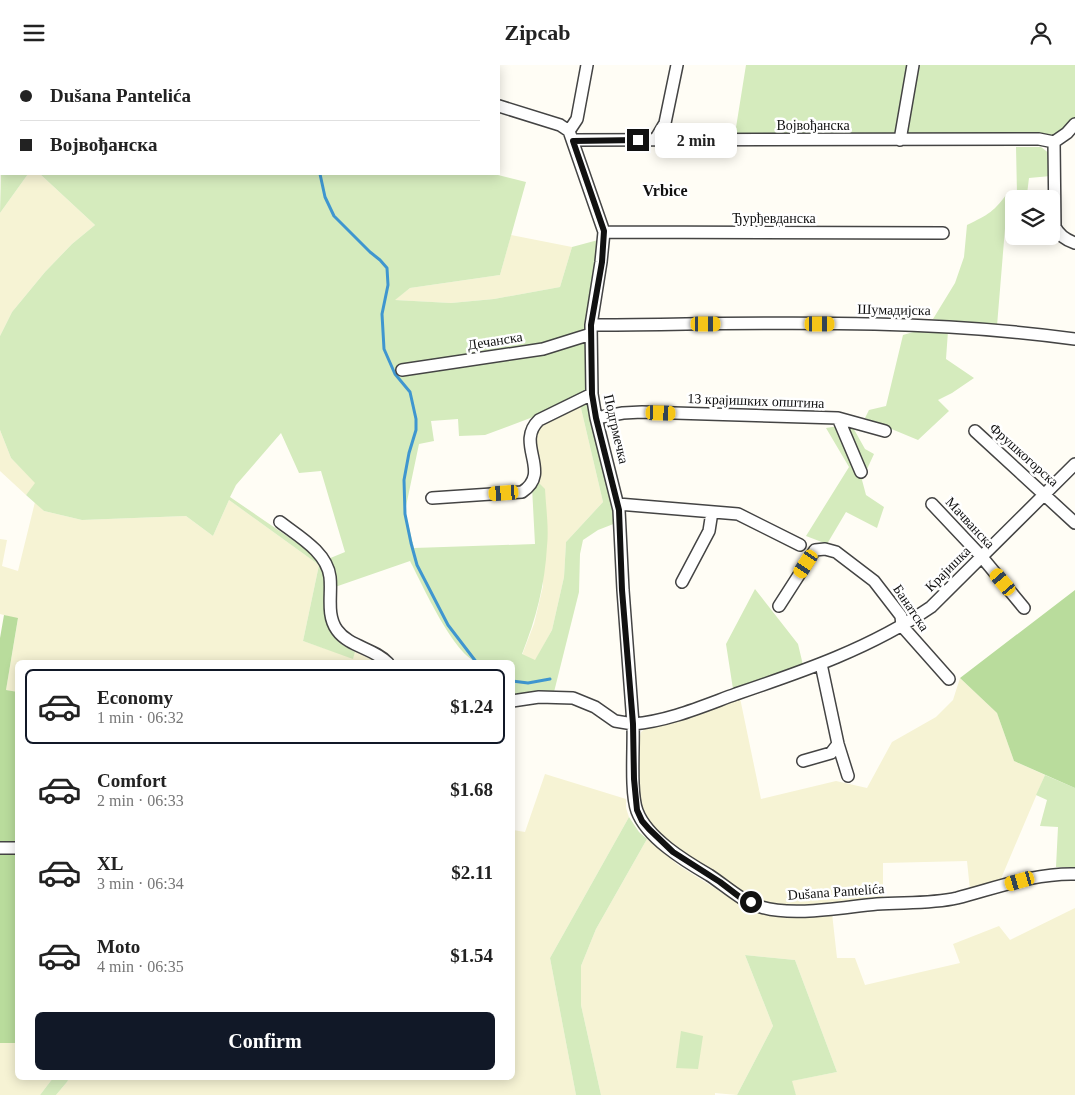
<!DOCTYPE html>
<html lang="en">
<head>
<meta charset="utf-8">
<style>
  :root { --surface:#fff; --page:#f6f6f6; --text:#222; --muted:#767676; --line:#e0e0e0; --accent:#111827 }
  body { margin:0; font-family:"Times New Roman",serif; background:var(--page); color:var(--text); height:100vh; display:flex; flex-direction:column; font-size:19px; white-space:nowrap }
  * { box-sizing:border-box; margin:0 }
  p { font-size:16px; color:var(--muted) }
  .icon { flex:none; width:28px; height:28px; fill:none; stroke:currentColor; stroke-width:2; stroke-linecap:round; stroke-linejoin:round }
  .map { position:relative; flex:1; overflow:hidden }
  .details { position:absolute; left:15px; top:595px; width:500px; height:420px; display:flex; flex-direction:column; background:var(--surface); border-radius:8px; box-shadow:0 2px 12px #0003 }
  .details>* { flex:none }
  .hud { position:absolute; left:0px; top:0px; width:500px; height:110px; box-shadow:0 2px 12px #0003; display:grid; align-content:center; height:110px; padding:0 20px; background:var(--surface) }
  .fabs { position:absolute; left:1005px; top:125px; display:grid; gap:10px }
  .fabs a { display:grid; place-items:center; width:55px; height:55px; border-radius:8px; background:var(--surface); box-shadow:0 2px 12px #0003; font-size:25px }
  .end { position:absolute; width:22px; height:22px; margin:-11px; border:6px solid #111; background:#fff; box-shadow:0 0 0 2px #fff }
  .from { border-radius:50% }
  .bubble { position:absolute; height:35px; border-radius:8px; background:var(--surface); box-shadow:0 2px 12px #0003; font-size:16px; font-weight:700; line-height:35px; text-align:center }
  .car { position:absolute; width:15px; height:30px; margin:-15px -8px; border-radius:6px; box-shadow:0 0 4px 1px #0007; background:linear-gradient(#f5c518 24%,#345 0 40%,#f5c518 0 76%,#345 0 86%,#f5c518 0) }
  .hud b { display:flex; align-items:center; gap:18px; height:48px; font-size:19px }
  .hud b+b { border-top:1px solid var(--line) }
  .hud i { width:12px; height:12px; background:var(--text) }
  ul { padding:9px 0 0; list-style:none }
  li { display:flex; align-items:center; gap:15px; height:75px; margin:0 10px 8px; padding:0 10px; border:2px solid transparent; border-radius:8px }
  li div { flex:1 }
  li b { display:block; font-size:19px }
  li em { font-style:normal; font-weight:700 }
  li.active { border-color:var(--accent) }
  li>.icon { width:45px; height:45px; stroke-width:1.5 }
  .action { display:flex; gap:10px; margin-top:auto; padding:10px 20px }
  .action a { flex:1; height:58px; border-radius:8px; background:var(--accent); color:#fff; font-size:20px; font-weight:700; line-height:58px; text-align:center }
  header { display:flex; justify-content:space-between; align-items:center; height:65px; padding:0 20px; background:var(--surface); font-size:22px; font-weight:700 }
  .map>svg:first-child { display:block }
  .farmland { fill:#f6f3d4 }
  .green { fill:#d5ebbd }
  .forest { fill:#b9dc9c }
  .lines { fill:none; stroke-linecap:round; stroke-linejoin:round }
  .stream { stroke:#3f96cf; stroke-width:3 }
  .street-casing { stroke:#444; stroke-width:14 }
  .street { stroke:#fff; stroke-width:11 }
  .route { stroke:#111; stroke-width:6 }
  .labels { text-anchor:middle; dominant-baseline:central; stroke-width:5; stroke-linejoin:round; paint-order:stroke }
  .street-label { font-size:14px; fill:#111; stroke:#fff }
  .quarter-label { font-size:16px; font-weight:bold; fill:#111; stroke:#fff }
</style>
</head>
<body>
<header><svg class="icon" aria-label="menu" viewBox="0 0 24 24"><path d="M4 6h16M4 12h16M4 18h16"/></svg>Zipcab<svg class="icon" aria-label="person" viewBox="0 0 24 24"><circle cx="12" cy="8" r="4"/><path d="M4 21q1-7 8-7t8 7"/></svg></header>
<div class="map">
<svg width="1075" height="1030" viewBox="0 0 1075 1030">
  <rect width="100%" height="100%" fill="#fffdf5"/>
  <path class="farmland" d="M28,109h12l55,51 -23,19 -27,28 -33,40 -12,24v-123z
    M511,170l61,12 -12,40 -66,12 -43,4 -57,-3 16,-12 90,-13z
    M580,339l23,98 -37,40 -2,35 -12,53 -17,31 -13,-6 12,-31 9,-38 -6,-105 -4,-36 6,-23z
    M0,365l11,28 25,25 -10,12 -26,-24z
    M229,435l90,65 -16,76 50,17 2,-6 22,10 -359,1 -1,29 -11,-2 12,-71 -18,-5v-75l7,1 -5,26 16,5 17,-69 9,9 38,9 104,-4 27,20z
    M960,613l37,35 17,48 31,14 -45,106 -30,9 -3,-29 -84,2v35l-81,7 -38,-2 -18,-9 -39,-24 -35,-26 -18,-15 -10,-15 -6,-29v-40l3,-13 5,-4 94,-30 21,101 75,-18 31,7 25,-46 44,-25 17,-17z
    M545,709l81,25v9l3,9 -79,141 26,137h-520l11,-13 2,-5h443l1,-247 12,2z
    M647,774l31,26 65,41 22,8 15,2 52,-3 5,45h18l10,27 95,-22 -7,-19 46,-18 11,14 65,-32v187h-279l-5,-14 46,-9 -42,-112 -50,-5 28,71 -36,69 -22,-2v2h-114l-20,-90v-39l15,-37z
    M0,978h17l1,34 35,1 -13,17h-40z"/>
  <path class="green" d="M0,0h307v1h-306v71z
    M746,0h329v55l-17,16 -324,4z
    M1016,82h25l9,7 1,22 -22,2 -2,16h-10z
    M1,107v2h27l-28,39z
    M40,109h454l32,8 -26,93 -90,13 -15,12 56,3 43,-4 66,-12 12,-40 26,-7v17l-6,20v17l-5,21 -1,69 1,8 -54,25 -48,18 -26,1 -1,-17 -27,2 3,20 -15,3 -14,67 9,37 121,-4 -3,-57 5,-6 8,8c1,19 4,39 2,57 -2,38 -11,73 -25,108l13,6 17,-30 12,-53 2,-35 37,-40 -23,-98 8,-5 28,124 -18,7 -15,10 -3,14 -1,38 -25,100 -41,5 -1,-34c-10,-1 -24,2 -34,-1 -23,-4 -57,-80 -68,-101l-75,26 -7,-28 17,-7 -24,-81 -22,2 -18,-40 -45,52 -6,12 92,63 5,12v46l4,14 10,12 14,8 -2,7 -50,-18 16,-76 -90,-65 -16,36 -27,-20 -104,4 -38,-9 -18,-16 9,-12 -24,-25 -11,-28v-94l12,-24 33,-40 27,-28 23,-19z
    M1008,127l-11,134 -64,-7 22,-36 9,-26 3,-32c21,-10 28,-14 41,-33z
    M920,265l28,1 -2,28 28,19 -22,15 -14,7 11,11 -31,29 -53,-22 4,-8 17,-4 17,-71z
    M851,359l14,25 9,5 -12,26 4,15 18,12 -7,21 -31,-16 -19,32 -21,-8 43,-69 -23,-39z
    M755,524l43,55 5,21 -70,24 -7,-45z
    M1045,710l30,13v79h-19l2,-40 -18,-1 7,-26 -11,-5z
    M629,752l10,15 8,7 -51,90 -15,37v39l20,90h-25l-26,-137z
    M745,890l50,5 42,112 -45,9 4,14h-59l36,-69z
    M681,966l22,5 -5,33 -22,-1z
    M53,1013h16l-2,4 -11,13h-16z"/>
  <path class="forest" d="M1075,525v198l-61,-27 -17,-48 -37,-35z
    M4,550l14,3 -12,72 12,2v351h-18v-405z"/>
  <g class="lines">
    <path class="stream" d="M108,0v1
      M320,109l5,23 9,19 36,36 10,8 7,8 1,17 -6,29 2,35 11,25 15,18 6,27v11l-7,23 -5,27 1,34 6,29 6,22 31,60 29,38
      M512,616l16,2 22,-4"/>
    <defs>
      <path id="street" d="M409,0l1,1
        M492,1v-1
        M499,41l61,19 9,6 35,101 -3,30 -10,63 1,69 4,24 23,92 4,80 10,134c36,-3 70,-18 103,-30 68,-23 135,-46 195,-87l144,-143
        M569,66l8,-12 10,-54
        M573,75l466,-1 15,3
        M655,75l10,-17 12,-58
        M900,75l13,-75
        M1054,77l1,85c4,8 11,13 20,16
        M1054,77l13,-9 8,-9
        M604,167l339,1
        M591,260c161,-1 324,-8 484,14
        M402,305l141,-21 48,-15
        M596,353l27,-5 19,-1 196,6 47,13
        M838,353l23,54
        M975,366l100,92
        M432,433l90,-6c31,-20 -8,-48 17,-72l53,-26
        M618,439l120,10 62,31
        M932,439l49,52 43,52
        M280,457c18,14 47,30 50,55 2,17 -4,38 7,53 12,17 37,18 51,33
        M682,517l27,-51 3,-19
        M779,541l36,-56 10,-1 11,3 38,29 27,35 1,10 47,53
        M821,599l17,80 10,32
        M512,636l27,-4 34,1 22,9 20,14 18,3c1,22 -3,68 4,87 10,27 48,50 72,64 17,11 32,26 52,32 33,10 82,0 116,-3 27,-2 54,0 80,-6 39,-10 77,-25 118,-24
        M803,696l28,-8 7,-9
        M0,783h18"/>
    </defs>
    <use href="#street" class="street-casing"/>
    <use href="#street" class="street"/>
  </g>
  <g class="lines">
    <path class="route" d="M638,75l-65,1 31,90 -2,31 -11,63 1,69 4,24 23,92 3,80 11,134 1,55 3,31 5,11 7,8 24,23 47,30 21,16 10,4"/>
  </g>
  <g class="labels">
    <g class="street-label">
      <text x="813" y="60">Војвођанска</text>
      <text x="774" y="153">Ђурђевданска</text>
      <text transform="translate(894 245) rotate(1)">Шумадијска</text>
      <text transform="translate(495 276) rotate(-9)">Дечанска</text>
      <text transform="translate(756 336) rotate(2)">13 крајишких општина</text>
      <text transform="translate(616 364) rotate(77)">Подгрмечка</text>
      <text transform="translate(1024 390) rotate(42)">Фрушкогорска</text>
      <text transform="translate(970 458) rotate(47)">Мачванска</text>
      <text transform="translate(948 504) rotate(-45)">Крајишка</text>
      <text transform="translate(911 543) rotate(56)">Банатска</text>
      <text transform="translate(836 827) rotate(-4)">Dušana Pantelića</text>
    </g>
    <g class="quarter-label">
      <text x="665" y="125">Vrbice</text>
    </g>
  </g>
</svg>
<div class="fabs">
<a><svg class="icon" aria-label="layers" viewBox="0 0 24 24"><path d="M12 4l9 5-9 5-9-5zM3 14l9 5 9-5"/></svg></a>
</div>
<i class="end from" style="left:751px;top:837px"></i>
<i class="end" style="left:638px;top:75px"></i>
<div class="bubble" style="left:655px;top:58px;width:82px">2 min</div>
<i class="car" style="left:706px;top:259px;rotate:90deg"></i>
<i class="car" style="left:820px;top:259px;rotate:90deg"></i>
<i class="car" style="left:661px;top:348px;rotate:92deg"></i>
<i class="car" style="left:504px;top:428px;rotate:266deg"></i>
<i class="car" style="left:806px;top:499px;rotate:213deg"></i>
<i class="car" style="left:1003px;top:517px;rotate:320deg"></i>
<i class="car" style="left:1020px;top:816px;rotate:254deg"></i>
<div class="hud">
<b><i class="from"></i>Dušana Pantelića</b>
<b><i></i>Војвођанска</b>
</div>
<section class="details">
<ul>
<li class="active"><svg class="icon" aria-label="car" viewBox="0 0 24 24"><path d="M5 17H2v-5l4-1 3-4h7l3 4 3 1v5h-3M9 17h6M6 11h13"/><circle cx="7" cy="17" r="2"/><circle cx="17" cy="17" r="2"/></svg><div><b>Economy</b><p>1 min · 06:32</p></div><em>$1.24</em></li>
<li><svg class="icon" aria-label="car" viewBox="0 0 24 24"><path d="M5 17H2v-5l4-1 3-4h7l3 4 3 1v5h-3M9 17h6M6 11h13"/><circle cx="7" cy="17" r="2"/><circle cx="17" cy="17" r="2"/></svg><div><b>Comfort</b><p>2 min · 06:33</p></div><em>$1.68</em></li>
<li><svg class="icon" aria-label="car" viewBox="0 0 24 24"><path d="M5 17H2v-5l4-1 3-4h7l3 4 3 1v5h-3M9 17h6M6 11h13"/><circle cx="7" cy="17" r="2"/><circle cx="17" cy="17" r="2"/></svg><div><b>XL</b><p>3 min · 06:34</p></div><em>$2.11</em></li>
<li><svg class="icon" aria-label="car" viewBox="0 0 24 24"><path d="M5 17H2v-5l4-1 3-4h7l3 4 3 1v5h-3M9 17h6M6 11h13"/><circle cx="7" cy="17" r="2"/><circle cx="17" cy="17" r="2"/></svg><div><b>Moto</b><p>4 min · 06:35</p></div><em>$1.54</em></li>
</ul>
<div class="action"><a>Confirm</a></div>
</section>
</div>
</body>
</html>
